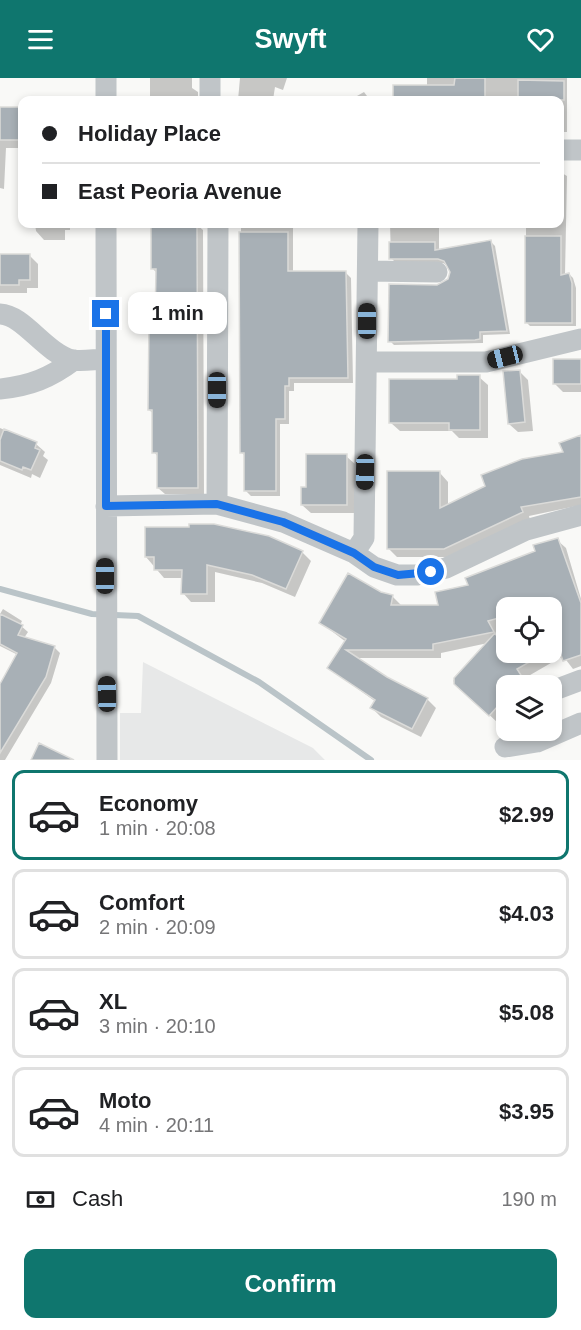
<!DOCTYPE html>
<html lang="en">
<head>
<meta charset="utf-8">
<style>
  :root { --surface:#fff; --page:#f6f6f6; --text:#202124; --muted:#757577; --line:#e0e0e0; --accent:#0f766e }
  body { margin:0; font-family:Helvetica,sans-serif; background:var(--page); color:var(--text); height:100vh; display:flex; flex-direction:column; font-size:22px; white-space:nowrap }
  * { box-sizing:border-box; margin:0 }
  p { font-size:20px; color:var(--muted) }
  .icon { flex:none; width:33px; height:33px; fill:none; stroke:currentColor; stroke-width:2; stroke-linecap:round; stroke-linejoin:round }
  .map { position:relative; height:682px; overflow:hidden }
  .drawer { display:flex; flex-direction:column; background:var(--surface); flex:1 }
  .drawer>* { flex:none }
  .top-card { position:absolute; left:18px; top:18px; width:546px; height:132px; border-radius:12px; box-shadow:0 3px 9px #0003; display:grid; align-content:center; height:132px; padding:0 24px; background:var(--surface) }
  .tools { position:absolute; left:496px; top:519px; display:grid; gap:12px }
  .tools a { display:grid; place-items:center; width:66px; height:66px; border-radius:12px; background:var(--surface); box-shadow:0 3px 9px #0003; font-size:30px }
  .end { position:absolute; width:27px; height:27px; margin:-14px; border:8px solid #1a73e8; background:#fff; box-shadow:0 0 0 3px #fff }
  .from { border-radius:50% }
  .bubble { position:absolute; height:42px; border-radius:12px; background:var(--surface); box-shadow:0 3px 9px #0003; font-size:20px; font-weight:700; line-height:42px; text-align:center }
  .car { position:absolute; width:18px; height:36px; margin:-18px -9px; border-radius:8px; box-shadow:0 0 4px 2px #0007; background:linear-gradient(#222 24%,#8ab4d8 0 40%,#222 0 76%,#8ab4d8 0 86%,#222 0) }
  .top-card b { display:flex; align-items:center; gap:21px; height:57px; font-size:22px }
  .top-card b+b { border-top:2px solid var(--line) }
  .top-card i { width:15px; height:15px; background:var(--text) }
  ul { padding:10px 0 0; list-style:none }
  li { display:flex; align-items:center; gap:18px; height:90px; margin:0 12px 9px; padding:0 12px; border:3px solid var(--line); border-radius:12px }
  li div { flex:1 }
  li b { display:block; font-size:22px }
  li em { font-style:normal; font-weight:700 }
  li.active { border-color:var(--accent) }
  li>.icon { width:54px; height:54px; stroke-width:1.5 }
  .pay { display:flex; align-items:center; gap:15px; height:66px; padding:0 24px; font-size:22px }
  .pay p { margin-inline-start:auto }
  .cta { display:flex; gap:12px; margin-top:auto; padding:12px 24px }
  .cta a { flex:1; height:69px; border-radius:12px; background:var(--accent); color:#fff; font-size:24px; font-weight:700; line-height:69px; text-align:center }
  header { display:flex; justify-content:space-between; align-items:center; height:78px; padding:0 24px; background:var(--accent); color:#fff; font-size:27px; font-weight:700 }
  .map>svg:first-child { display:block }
  .built { fill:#e7e8e8 }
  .shadow { fill:#0003; fill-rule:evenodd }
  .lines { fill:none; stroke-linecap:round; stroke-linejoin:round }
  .stream { stroke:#bac4c8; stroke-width:6 }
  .building { fill:#a8b0b6; stroke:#dbdbd9; stroke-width:1.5 }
  .minor { stroke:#c0c5c8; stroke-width:21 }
  .route { stroke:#1a73e8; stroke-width:8 }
</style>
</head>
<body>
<header><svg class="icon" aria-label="menu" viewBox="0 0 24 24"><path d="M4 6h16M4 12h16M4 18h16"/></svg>Swyft<svg class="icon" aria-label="heart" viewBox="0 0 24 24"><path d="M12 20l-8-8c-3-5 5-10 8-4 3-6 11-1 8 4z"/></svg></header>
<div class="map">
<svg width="581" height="682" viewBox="0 0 581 682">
  <rect width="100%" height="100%" fill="#f9f9f7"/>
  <path class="built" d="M143,584l170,86 12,12h-205v-47h21z"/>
  <path class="shadow" d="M150,0h42v10l6,4v8h-48z
    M240,0h47l-4,12 -8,-3 -2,13h-35z
    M427,0h140v54h-7v-32h-166v-14h33z
    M364,14l6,8h-20z
    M0,31l22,1v38h-16l-2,41 -4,-1z
    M560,94l7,4 -2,99 4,-1 4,4 3,10v38h-46l-4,-4v-98h34z
    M35,146h35v6h-5v10h-21l-8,-9z
    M152,146h44l7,6 1,264h-39l-7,-6v-31l-4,-5v-38l-5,-4 8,-88 1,-48 -6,-6z
    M241,146h111h-59v49h53l5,5 2,105h-59v8h-5v33h-9v72h-29l-6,-6v-34l-4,-4z
    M390,146h49v27l52,-9 4,4 15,88 -27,1v8l-89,2 -4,-4 48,-55 11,-6 2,-7 -1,-6 -7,-4 -48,-1 -4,-4z
    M0,177l30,1 8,8v24h-11v5h-27z
    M581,283v31h-18l-8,-8z
    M519,293l9,9 5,51 -15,1 -9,-8z
    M479,299l9,8v53h-29l-7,-7h-52l-9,-8 68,-43z
    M0,350l36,16 9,8 -2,4 5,4 -8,18 -8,-4 -1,4 -31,-13z
    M581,358v69l-52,11 1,4 -77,37h-56l-9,-9 52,-75 8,9v24l117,-53z
    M346,378l9,8v49h-44l-9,-8 6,-16z
    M214,448l88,26 9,9 -16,36 -33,-14 -47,-11v30h-24l-8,-9v-15h-19l-18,-21v-28z
    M557,462l9,8 15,51v67l-8,3 -10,-13 -38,22 4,8h-22v27l-9,10 -45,-42 35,-38 -47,10v5h-86l31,20 41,21 9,9 -15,29 -40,-20 -9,-9 4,-6 -47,-34 17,-26 -25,-19 59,-30 13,4 9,9h38l30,-20zM507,530h45v44h-45z
    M3,531l19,12 -2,4 8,7 -4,6 30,9 6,6 -9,30 -46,77h-5v-75l18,-30 -18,-9v-32z"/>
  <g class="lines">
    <path class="stream" d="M0,511l92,25 46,2 121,66 112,78"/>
  </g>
  <path class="building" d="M455,0h30v22h-92v-15h61z
    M518,2l46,1v19h-46z
    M0,29h19v33h-19z
    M151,146h46l1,264h-41v-35h-5v-43h-4l1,-90h6l1,-51h-5z
    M239,154h49v39h58l2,107h-59v8h-4v33h-9v72h-32v-38h-4z
    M525,158h36v39l8,-2 3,10v40h-47z
    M491,162l16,91 -27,1v7l-5,1 -87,2 1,-58 48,1 11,-6 2,-7 -6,-11 -6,-2h-49v-17h46v8z
    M0,176h30v26h-11v5h-19z
    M553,281h28v25h-28z
    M520,292l5,52 -17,2 -5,-53z
    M457,297h23v55h-31v-7h-60v-44h68z
    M4,351l33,13 -2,6 5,2 -9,20 -8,-3 -1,3 -22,-9v-21z
    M581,357v62l-60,10 2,5 -79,37h-57v-78h53v37l45,-22 -4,-11 41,-16 41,-7 -4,-9z
    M306,376h41v51h-46v-18h5z
    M189,446h25l55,12 34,15 -17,38 -34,-14 -45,-10v29h-26l1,-24h-28v-13h-9v-30h44z
    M558,460l23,65v52l-18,6 -11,-32v-21h-49l3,8 -18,5 6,11 -61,12v6h-87l41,27 41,21 -16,31 -42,-21 5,-8 -48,-32 19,-29 -27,-16 29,-50 33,19 12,3 -2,10h47l-3,-13 33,-7 -3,-7 70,-27 -2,-6z
    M0,536l23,11 -5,10 37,11 -9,31 -46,76v-69l17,-31 -17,-9z
    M495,555l12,19h40l-30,17 11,17h-21v10l-18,20 -35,-32v-6z
    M39,665l35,17h-43z"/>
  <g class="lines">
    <path class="minor" d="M106,0v22
      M210,0v22
      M560,72h21
      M106,146l1,536
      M368,193l69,1
      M0,236c24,1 44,38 72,46 10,2 24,-1 34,-1
      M367,284h119l95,-23
      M0,311c30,-3 50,-11 74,-29
      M217,426l1,-280
      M106,428l111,-2 66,18 71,31 20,14 23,8h20l29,-7 80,-38 55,-15
      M354,475l10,-15 4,-314
      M552,613l29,-11
      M505,669l32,-5 44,-19"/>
  </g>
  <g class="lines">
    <path class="route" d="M106,236v192l111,-2 66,18 71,31 20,14 24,8 33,-3"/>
  </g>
</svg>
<div class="tools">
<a><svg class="icon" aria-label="locate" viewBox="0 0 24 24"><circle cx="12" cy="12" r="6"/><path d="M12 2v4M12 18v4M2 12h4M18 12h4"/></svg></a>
<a><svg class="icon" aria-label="layers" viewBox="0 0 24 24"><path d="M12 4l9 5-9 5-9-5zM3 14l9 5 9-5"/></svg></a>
</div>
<i class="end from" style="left:431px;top:494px"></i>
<i class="end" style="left:106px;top:236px"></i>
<div class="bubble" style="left:128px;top:214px;width:99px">1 min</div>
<i class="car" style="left:367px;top:243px;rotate:0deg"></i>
<i class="car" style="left:505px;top:279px;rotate:256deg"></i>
<i class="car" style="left:217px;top:312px;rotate:180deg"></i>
<i class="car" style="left:365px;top:394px;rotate:181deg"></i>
<i class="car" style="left:105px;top:498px;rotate:0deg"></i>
<i class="car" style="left:107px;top:616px;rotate:359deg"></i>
<div class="top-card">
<b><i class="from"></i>Holiday Place</b>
<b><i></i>East Peoria Avenue</b>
</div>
</div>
<section class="drawer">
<ul>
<li class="active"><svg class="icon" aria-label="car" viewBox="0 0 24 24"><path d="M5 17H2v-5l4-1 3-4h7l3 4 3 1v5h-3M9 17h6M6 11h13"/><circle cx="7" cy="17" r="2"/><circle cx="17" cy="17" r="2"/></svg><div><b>Economy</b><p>1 min · 20:08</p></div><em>$2.99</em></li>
<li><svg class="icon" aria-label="car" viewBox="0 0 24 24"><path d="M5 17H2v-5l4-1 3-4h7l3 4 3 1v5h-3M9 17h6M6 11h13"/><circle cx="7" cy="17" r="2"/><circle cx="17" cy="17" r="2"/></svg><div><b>Comfort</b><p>2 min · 20:09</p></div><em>$4.03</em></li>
<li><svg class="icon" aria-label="car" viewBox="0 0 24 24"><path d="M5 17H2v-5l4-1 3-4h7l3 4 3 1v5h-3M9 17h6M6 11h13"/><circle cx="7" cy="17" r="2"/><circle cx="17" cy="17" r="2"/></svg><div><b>XL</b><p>3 min · 20:10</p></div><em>$5.08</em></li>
<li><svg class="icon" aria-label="car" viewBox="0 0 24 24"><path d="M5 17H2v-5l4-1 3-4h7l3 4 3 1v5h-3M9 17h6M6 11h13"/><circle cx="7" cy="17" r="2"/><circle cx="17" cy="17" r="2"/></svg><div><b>Moto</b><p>4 min · 20:11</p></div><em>$3.95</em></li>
</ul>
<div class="pay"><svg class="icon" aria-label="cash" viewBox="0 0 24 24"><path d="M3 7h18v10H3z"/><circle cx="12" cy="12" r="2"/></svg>Cash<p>190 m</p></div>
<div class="cta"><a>Confirm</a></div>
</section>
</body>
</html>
